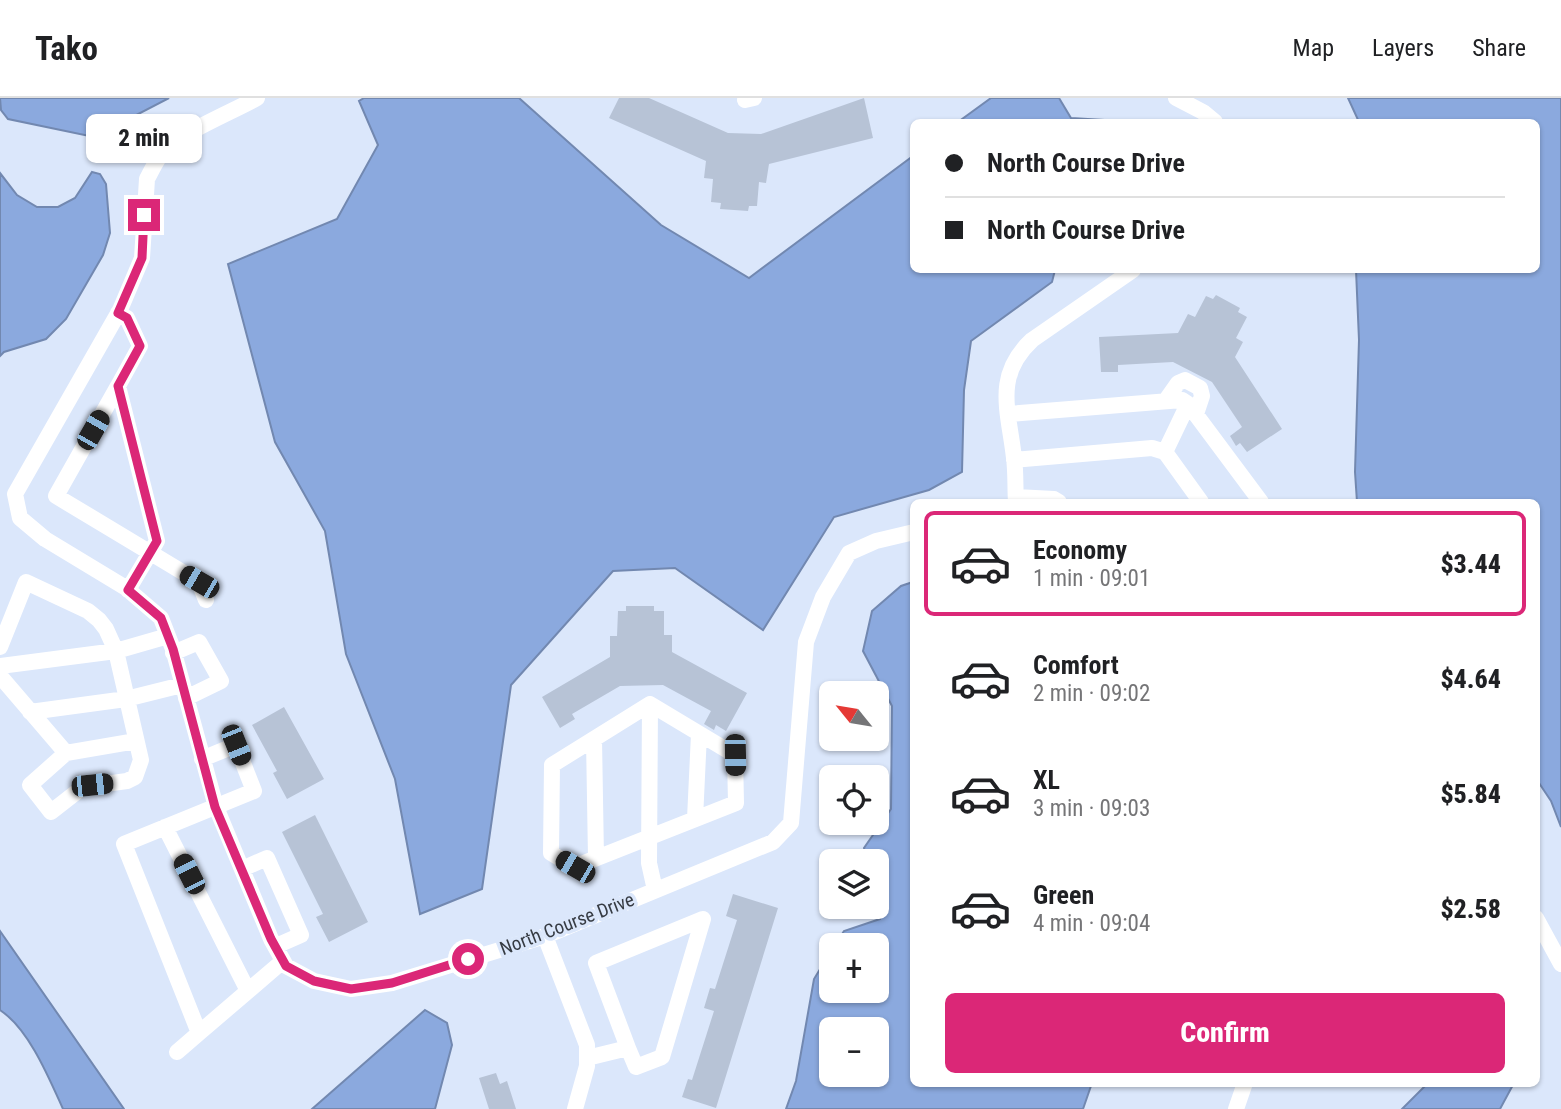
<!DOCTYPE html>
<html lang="en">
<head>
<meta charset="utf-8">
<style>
  :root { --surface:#fff; --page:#f2f2f2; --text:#202124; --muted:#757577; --line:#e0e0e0; --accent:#db2777 }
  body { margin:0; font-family:"Roboto Condensed",sans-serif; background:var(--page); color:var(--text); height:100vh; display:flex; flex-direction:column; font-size:26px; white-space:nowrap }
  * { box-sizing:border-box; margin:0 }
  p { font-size:23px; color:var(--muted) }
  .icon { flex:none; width:38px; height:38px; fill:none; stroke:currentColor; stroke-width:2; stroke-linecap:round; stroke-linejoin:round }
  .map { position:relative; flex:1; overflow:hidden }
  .side { position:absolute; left:910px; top:401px; width:630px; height:588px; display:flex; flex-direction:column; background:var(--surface); border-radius:10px; box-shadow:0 2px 5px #0004 }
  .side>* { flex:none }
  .top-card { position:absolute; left:910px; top:21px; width:630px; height:154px; border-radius:10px; box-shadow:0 2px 5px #0004; display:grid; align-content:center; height:154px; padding:0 35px; background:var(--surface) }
  .needle { width:46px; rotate:300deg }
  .buttons { position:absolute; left:819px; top:583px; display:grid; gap:14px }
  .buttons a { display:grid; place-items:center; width:70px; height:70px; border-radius:10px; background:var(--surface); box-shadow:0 2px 5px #0004; font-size:35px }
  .end { position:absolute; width:32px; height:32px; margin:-16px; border:9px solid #db2777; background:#fff; box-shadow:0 0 0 4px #fff }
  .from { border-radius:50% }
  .bubble { position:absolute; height:49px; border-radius:10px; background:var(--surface); box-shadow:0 2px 5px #0004; font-size:23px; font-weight:800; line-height:49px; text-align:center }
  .car { position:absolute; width:21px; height:42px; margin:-21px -10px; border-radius:9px; box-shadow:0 0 5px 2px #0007; background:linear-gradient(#222 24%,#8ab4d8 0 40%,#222 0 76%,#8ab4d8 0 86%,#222 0) }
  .top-card b { display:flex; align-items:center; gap:24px; height:66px; font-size:26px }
  .top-card b+b { border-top:2px solid var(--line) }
  .top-card i { width:18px; height:18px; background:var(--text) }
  ul { padding:12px 0 0; list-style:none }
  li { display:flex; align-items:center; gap:21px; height:105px; margin:0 14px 10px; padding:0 21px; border:4px solid transparent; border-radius:10px }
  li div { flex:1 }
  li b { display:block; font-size:26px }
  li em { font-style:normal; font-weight:800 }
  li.active { border-color:var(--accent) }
  li>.icon { width:63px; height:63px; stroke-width:1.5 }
  .cta { display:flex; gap:14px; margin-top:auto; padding:14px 35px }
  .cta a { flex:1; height:80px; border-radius:10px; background:var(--accent); color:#fff; font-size:28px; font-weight:800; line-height:80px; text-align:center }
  header { display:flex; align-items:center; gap:42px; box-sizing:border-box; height:98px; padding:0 35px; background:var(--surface); border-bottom:2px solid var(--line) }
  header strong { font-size:33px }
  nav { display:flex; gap:38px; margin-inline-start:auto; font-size:24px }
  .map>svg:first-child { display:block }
  .water { fill:#8ba9de; stroke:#7288b0; stroke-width:2; fill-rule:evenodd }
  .building { fill:#b7c3d6 }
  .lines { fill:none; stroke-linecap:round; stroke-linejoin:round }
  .minor { stroke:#fff; stroke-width:16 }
  .route { stroke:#db2777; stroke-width:9 }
  .labels { text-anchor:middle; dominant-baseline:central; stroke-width:7; stroke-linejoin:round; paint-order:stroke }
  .street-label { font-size:19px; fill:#363b43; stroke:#dbe7fb }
</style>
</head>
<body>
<header>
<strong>Tako</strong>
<nav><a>Map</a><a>Layers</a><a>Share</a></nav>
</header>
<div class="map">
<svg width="1561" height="1011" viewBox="0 0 1561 1011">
  <rect width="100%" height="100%" fill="#dbe7fb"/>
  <path class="water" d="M0,0h169l-75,39 -86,-18 -7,-9z
    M364,0h155l142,127 88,53 164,-122 1,114h141l-3,12 -81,59 -7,49 -2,82 -33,18 -95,27 -71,113 -88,-62 -62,3 -102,114 -29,204 -62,25 -25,-135 -49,-125 -21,-123 -50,-89 -47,-178 109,-45 41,-74 -19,-44z
    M991,0h68l12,20 67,4h-180z
    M1348,0h213v729l-10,-26 -14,-21 -1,-278h-179l-2,-30 4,-132 -3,-70h180v-148h-177z
    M92,74l8,2 6,10 4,49 -7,22 -37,64 -20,20 -42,13 -4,4v-183l17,22 20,12h21l17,-9z
    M913,484l1,501h178l-9,26h-297l10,-28 18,-102 17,-28v39h46v-45h-42l9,-14 36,-12 -3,-15v-43h-10l-3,-13 27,-39 1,-103 -29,-55 9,-40 29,-25zM877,931v45h-46v-45z
    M0,833l124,178h-61c-14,-31 -34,-80 -63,-99z
    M425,912l22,13 5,22 -17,64h-123z
    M1428,985h86l-14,26h-98z"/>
  <path class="building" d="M619,0h30l79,35 33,1 103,-36 9,40 -104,26 -3,19 -7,-1 -2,24h-8l-1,5 -28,-2 1,-6 -10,-1 2,-23 -9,-1 2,-17 -97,-43z
    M1216,197l24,13 -2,4 9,5 -11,21 7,4 -8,15 47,72 -35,23 -7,-9 -4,3 -6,-10 12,-9 -30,-45 -39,-20 -55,3v7h-17l-2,-35 79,-4 10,-19 7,3 11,-21 7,3z
    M626,508h28v5h10v24h8v17l75,41 -21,38 -10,-6 -2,5 -10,-6 7,-13 -48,-26 -43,1 -48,28 3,5 -15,9 -18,-31 68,-40v-21h7l1,-25h8z
    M284,609l40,72 -37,20 -14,-26 4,-2 -25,-46z
    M315,717l53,107 -39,20 -13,-25 7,-3 -41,-82z
    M733,796l45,14 -62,200 -34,-11 6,-18 4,1 22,-69 -10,-3 6,-20 5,1 22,-69 -11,-4z
    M496,975l4,11 7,-3 9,28h-27l-10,-31z"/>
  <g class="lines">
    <path class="minor" d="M257,0c-25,14 -73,33 -93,53 -7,7 -12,19 -17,28l-5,79 -22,52 -105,184 5,24 25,21 81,49 35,30 12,31 43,158 55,132 15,27 28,15 37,8 41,-6 153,-47 228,-94 18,-19 15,-181 17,-45 26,-44 27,-12 38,-9
      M1176,0l27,14 12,10
      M745,2l9,-2
      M118,215l9,5 13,28 -22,40 39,155 -29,49
      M118,288l-62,110 143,86 7,18
      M1166,302l12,-17 7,-3 15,8 2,8 -6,18
      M1008,316l174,-14 6,4 73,98
      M1165,354l23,-48
      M1014,362l138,-12 13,4 36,50
      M1016,399l38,2 5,3
      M1016,404c-1,-14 0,-29 -2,-44 -5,-46 -21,-82 18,-118l101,-70
      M0,549l26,-65 62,29 11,9 7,9 10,22 25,109 -6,17 -8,4 -44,6 -32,25 -21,-27 36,-32 70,-12
      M173,555l26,-11 22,39 -35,17
      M0,568l116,-15 52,-15
      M0,578l66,77
      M650,606l-98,61 -1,88 23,14 162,-64 -1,-48 -85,-51 -1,159 6,27
      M30,614l96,-13 56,-14
      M594,641l2,119
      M202,661l34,-14 18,46 -130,53 75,189 84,-72
      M695,721l4,-85
      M165,729l83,164
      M242,771l25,-11 34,77 -25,11
      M1536,820l25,46
      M545,838l42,109v21l-12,43
      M177,954l22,-19
      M587,960l41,-10 8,19 26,-10 41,-138 -107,44 32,85
      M1236,1011l9,-26"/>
  </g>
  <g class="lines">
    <path class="route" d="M144,117l-2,43 -24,55 9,5 13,28 -22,40 39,155 -29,49 33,28 12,31 42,158 56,132 15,27 28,15 37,8 41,-6 76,-24"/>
  </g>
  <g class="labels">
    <g class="street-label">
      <text transform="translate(567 826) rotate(-21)">North Course Drive</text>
    </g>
  </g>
</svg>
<div class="buttons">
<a><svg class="needle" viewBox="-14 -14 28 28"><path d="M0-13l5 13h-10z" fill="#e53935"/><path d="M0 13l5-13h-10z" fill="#757577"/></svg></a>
<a><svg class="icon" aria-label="locate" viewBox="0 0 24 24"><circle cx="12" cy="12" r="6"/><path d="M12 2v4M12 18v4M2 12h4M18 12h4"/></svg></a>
<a><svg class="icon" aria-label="layers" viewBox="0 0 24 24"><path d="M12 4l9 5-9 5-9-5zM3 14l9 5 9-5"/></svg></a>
<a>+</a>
<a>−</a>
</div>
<i class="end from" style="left:468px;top:861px"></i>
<i class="end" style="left:144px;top:117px"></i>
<div class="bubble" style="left:86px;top:16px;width:116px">2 min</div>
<i class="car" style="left:93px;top:332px;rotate:30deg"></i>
<i class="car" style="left:199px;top:484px;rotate:300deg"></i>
<i class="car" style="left:236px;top:647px;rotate:158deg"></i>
<i class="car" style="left:735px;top:657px;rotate:179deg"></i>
<i class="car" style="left:92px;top:687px;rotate:84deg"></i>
<i class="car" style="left:575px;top:769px;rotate:300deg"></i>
<i class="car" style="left:189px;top:776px;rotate:333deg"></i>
<div class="top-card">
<b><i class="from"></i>North Course Drive</b>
<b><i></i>North Course Drive</b>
</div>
<section class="side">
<ul>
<li class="active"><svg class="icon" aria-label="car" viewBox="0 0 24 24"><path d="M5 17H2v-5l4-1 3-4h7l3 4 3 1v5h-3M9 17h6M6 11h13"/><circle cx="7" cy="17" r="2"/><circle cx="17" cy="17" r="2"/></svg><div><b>Economy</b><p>1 min · 09:01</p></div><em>$3.44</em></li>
<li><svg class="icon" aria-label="car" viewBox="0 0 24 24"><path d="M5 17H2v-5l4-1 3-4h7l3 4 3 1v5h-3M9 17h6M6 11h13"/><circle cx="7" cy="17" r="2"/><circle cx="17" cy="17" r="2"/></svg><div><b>Comfort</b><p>2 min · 09:02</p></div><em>$4.64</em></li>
<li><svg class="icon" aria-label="car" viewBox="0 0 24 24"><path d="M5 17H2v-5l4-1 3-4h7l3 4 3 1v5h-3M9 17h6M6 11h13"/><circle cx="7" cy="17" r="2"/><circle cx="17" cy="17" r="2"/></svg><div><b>XL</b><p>3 min · 09:03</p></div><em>$5.84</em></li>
<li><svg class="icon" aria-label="car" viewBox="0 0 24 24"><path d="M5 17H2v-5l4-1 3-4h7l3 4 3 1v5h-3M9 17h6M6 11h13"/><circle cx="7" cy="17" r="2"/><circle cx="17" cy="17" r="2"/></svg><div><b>Green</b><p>4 min · 09:04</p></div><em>$2.58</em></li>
</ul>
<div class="cta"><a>Confirm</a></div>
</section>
</div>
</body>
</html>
